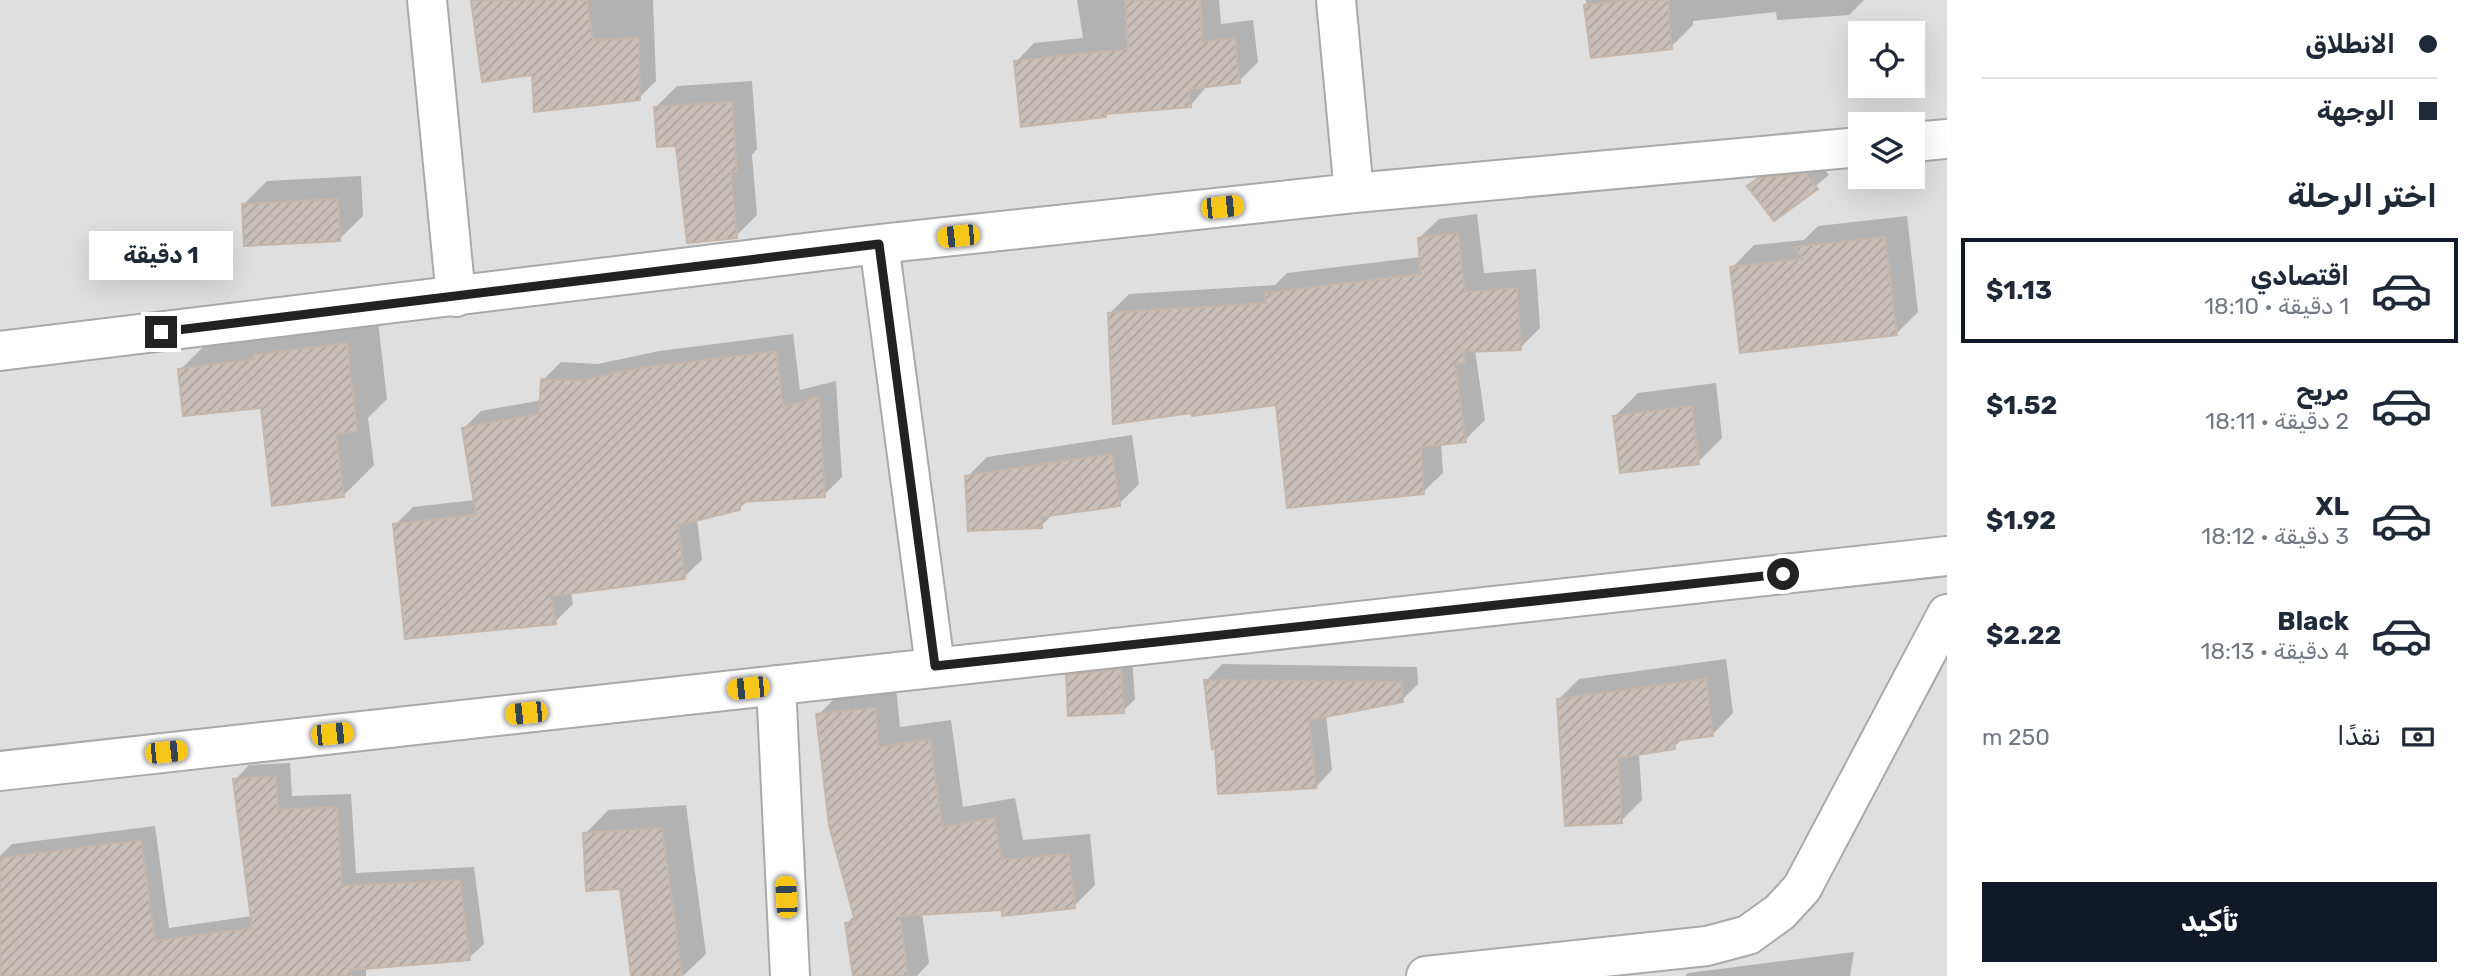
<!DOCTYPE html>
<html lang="ar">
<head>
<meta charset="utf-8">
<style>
  :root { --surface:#fff; --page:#f2f2f3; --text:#1f2937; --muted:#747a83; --line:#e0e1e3; --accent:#111827 }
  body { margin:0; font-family:Rubik,"Noto Sans Arabic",sans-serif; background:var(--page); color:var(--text); direction:rtl; height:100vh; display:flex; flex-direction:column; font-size:26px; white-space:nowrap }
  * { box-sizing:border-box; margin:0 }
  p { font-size:23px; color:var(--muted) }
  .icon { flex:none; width:38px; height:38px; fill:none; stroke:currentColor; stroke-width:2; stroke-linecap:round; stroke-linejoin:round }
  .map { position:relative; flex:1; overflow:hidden; direction:ltr }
  .panel { display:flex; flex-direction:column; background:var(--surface); width:525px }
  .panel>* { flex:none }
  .hud { display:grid; align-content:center; height:154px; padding:0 35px; background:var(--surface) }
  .tools { position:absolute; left:1848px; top:21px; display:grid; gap:14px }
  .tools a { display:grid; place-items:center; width:77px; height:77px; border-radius:0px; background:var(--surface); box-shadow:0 7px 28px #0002; font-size:35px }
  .end { position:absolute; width:32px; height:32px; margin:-16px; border:9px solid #222; background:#fff; box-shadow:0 0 0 4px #fff }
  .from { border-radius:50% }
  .bubble { position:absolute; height:49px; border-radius:0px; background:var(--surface); box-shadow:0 7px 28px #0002; font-size:23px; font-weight:700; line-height:49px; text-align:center; direction:rtl }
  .car { position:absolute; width:21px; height:42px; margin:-21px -10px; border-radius:9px; box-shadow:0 0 5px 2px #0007; background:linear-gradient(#f5c518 24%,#345 0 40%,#f5c518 0 76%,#345 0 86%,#f5c518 0) }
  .hud b { display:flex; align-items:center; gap:24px; height:66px; font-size:26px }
  .hud b+b { border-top:2px solid var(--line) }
  .hud i { width:18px; height:18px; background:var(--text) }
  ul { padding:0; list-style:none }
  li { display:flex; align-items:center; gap:21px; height:105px; margin:0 14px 10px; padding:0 21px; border:4px solid transparent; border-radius:0px }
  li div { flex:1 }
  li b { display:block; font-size:26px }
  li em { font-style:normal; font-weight:700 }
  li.current { border-color:var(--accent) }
  li>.icon { width:63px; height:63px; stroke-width:1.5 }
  h2 { padding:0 35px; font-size:32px; line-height:84px }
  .pay { display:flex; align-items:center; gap:18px; height:77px; padding:0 35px; font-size:26px }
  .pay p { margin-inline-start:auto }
  .button { display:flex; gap:14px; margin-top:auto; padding:14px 35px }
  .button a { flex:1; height:80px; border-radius:0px; background:var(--accent); color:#fff; font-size:28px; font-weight:700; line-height:80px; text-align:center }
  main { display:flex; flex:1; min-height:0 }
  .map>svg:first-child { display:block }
  .residential { fill:#e0dfdf; fill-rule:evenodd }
  .shadow { fill:#0003 }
  .building { fill:url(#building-hatch); stroke:#c4b6ab; stroke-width:2 }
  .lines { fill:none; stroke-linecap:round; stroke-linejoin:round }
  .minor-casing { stroke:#a9a9a9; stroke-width:42 }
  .minor { stroke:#fff; stroke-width:38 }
  .route { stroke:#222; stroke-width:9 }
</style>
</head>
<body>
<main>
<section class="panel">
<div class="hud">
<b><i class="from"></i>الانطلاق</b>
<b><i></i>الوجهة</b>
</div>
<h2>اختر الرحلة</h2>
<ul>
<li class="current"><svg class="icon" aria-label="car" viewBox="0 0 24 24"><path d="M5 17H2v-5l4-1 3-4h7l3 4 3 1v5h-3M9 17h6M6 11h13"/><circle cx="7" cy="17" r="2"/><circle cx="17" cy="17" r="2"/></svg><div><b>اقتصادي</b><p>1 دقيقة · 18:10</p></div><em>$1.13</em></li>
<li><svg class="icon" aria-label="car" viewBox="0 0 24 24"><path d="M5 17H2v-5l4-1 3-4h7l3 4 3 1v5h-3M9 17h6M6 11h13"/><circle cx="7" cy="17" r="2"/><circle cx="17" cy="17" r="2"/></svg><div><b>مريح</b><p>2 دقيقة · 18:11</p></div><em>$1.52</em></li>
<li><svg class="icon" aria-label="car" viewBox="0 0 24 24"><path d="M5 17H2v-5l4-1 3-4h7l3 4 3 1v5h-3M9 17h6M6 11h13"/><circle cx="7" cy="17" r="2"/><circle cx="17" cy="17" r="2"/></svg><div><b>XL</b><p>3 دقيقة · 18:12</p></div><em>$1.92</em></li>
<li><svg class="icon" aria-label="car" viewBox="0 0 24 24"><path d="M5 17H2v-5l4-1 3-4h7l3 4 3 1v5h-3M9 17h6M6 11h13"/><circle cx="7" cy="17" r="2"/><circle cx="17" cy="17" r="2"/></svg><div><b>Black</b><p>4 دقيقة · 18:13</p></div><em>$2.22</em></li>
</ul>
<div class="pay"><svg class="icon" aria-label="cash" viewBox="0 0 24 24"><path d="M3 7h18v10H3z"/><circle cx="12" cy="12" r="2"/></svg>نقدًا<p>250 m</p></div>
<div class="button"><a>تأكيد</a></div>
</section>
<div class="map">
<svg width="1947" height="976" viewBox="0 0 1947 976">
  <defs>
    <pattern id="building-hatch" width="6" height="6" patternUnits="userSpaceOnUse" patternTransform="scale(1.75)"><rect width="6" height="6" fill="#c7bfb8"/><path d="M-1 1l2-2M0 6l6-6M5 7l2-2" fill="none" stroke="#aba49e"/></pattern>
  </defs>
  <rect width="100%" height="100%" fill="#f2efe9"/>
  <path class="residential" d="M0,0h1947v976h-1947zM1860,33h53v53h-53zM1860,124h53v53h-53z"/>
  <path class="shadow" d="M476,0h177l3,81 -17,17 -106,-25z
    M1077,0h142l2,24 32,-4 5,42 -19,19 -31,4 -18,21 -81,6 -4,4 -89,-54 18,-19 49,-5z
    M1586,0h278l-15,15 -72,5 -1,-8 -83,9v4l-22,22 -79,9z
    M752,81l5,68 -5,6 5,60 -21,21 -80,-129 21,-21z
    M1819,162l10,13 -54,44 -25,-33 12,-12z
    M361,176l2,40 -24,23 -95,-35 23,-23z
    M1477,214l7,59 52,-4 4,59 -20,20 -45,2 10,70 -20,20 -24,3 2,30 -20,19 -146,-89 -168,-89 20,-20 146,-9 12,-12 134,-16 -2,-19 20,-19z
    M1907,216l11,96 -22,22 -164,-66 22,-23 50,-5 14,-14z
    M377,313l10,86 -19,19 6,47 -30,30 -82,-89 -82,-36 31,-31z
    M793,334l7,56 36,-9 6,96 -18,18 -76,5 -9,9 -42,10 5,41 -18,17 -113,15 2,12 -18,18 -160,-97 18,-18 62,-7 -12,-71 18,-18 61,-11 1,-20 18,-18 37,2 61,-13z
    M1716,383l6,55 -24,24 -83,-46 23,-23z
    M1132,435l7,49 -20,20 -66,10 -12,12 -74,-49 20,-20z
    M1132,658l3,41 -12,12 -55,-35 12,-12z
    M1726,659l7,54 -20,21 -30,4 -9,9 -35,6 3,47 -21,21 -63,-121 21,-21z
    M1222,664l195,3 1,17 -16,16 -76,15 6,55 -16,17 -99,-40 -11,-66z
    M896,688l4,39 51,-7 12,87 52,-9 8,42 67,-6 5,51 -21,21 -152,7 7,50 -12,13h-63l-7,-53 8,-8 -37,-200 21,-21z
    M290,763l2,33 59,-2 5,79 118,-6 10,77 -15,14 -103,9v9h-366v-120l12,-12 143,-18 14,102 83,-12 -17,-136 14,-15z
    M686,805l20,149 -23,22h-51l-11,-89 -36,-53 23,-24z
    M1854,952l-4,24h-165l3,-3z"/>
  <path class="building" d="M471,0h116l6,40 46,-2 1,62 -106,12 -2,-37 -50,7z
    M1125,0h75l2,42 33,-4 5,45 -51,6 2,18 -86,7 1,3 -85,10 -7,-66 114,-12z
    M1629,0h39l4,49 -81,9 -7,-53z
    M732,102l5,70h-6l6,66 -50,5 -11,-97 -19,1 -3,-40z
    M1806,174l12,15 -44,32 -27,-35 11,-8z
    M338,199l2,42 -96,5 -2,-42z
    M1458,233l7,59 52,-4 4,62 -58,2 2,10 -10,2 11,78 -45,5 3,47 -137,14 -11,-103 -84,11 -1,-3 -78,11 -5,-111 158,-10 -1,-10 156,-19 -3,-36z
    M1885,237l12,98 -157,18 -10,-86 73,-8 -9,-12z
    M347,343l10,88 -21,3 8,63 -72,9 -11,-98 -78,8 -5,-47 77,-10 -1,-4z
    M776,351l7,56 36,-10 6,100 -85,5v8l-62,15 7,54 -134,17 5,28 -151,15 -12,-115 83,-9 -14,-87 77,-14 2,-35 38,2 60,-13z
    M1692,406l7,58 -79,9 -7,-57z
    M1112,454l8,52 -79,11 1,11 -74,3 -3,-55z
    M1121,669l3,44 -56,3 -2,-41z
    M1706,679l7,57 -39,5 1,8 -57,9 4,65 -57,3 -8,-127z
    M1204,680l197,2 2,20 -94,18 7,68 -98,6 -3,-45h-3z
    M875,708l4,39 51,-7 12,87 52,-9 8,42 67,-6 6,54 -73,8v-6l-102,6 8,60h-55l-8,-53 10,-2 -26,-96 -13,-111z
    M276,776l2,34 59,-3 5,79 118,-6 10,80 -119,10v6h-351v-118l141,-18 14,101 97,-13 -19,-149z
    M662,828l20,148h-51l-11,-87 -34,2 -3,-58z"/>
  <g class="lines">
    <defs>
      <path id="minor" d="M427,0l29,297
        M1336,0l18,193
        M1913,142l34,-3
        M879,244l56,422
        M0,351l879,-107 475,-51 506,-46
        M776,685l14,291
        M0,771l1947,-215
        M1426,976l281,-30 41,-11 32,-23 22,-24 145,-274"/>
    </defs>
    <use href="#minor" class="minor-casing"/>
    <use href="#minor" class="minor"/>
  </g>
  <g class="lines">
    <path class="route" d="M161,332l718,-88 56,422 848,-92"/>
  </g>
</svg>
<div class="tools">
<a><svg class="icon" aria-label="locate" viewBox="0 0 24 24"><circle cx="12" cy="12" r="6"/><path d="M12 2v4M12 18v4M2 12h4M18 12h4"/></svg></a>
<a><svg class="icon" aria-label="layers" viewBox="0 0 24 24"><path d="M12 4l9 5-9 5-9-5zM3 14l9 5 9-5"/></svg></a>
</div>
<i class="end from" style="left:1783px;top:574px"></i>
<i class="end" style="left:161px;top:332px"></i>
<div class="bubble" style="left:89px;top:231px;width:144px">1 دقيقة</div>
<i class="car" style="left:1222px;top:207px;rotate:84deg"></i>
<i class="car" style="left:958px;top:236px;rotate:264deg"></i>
<i class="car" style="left:748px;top:688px;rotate:264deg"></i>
<i class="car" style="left:526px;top:713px;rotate:264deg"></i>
<i class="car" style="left:332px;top:734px;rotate:84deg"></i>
<i class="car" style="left:166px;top:752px;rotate:84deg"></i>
<i class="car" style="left:786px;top:897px;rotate:357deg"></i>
</div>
</main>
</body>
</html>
